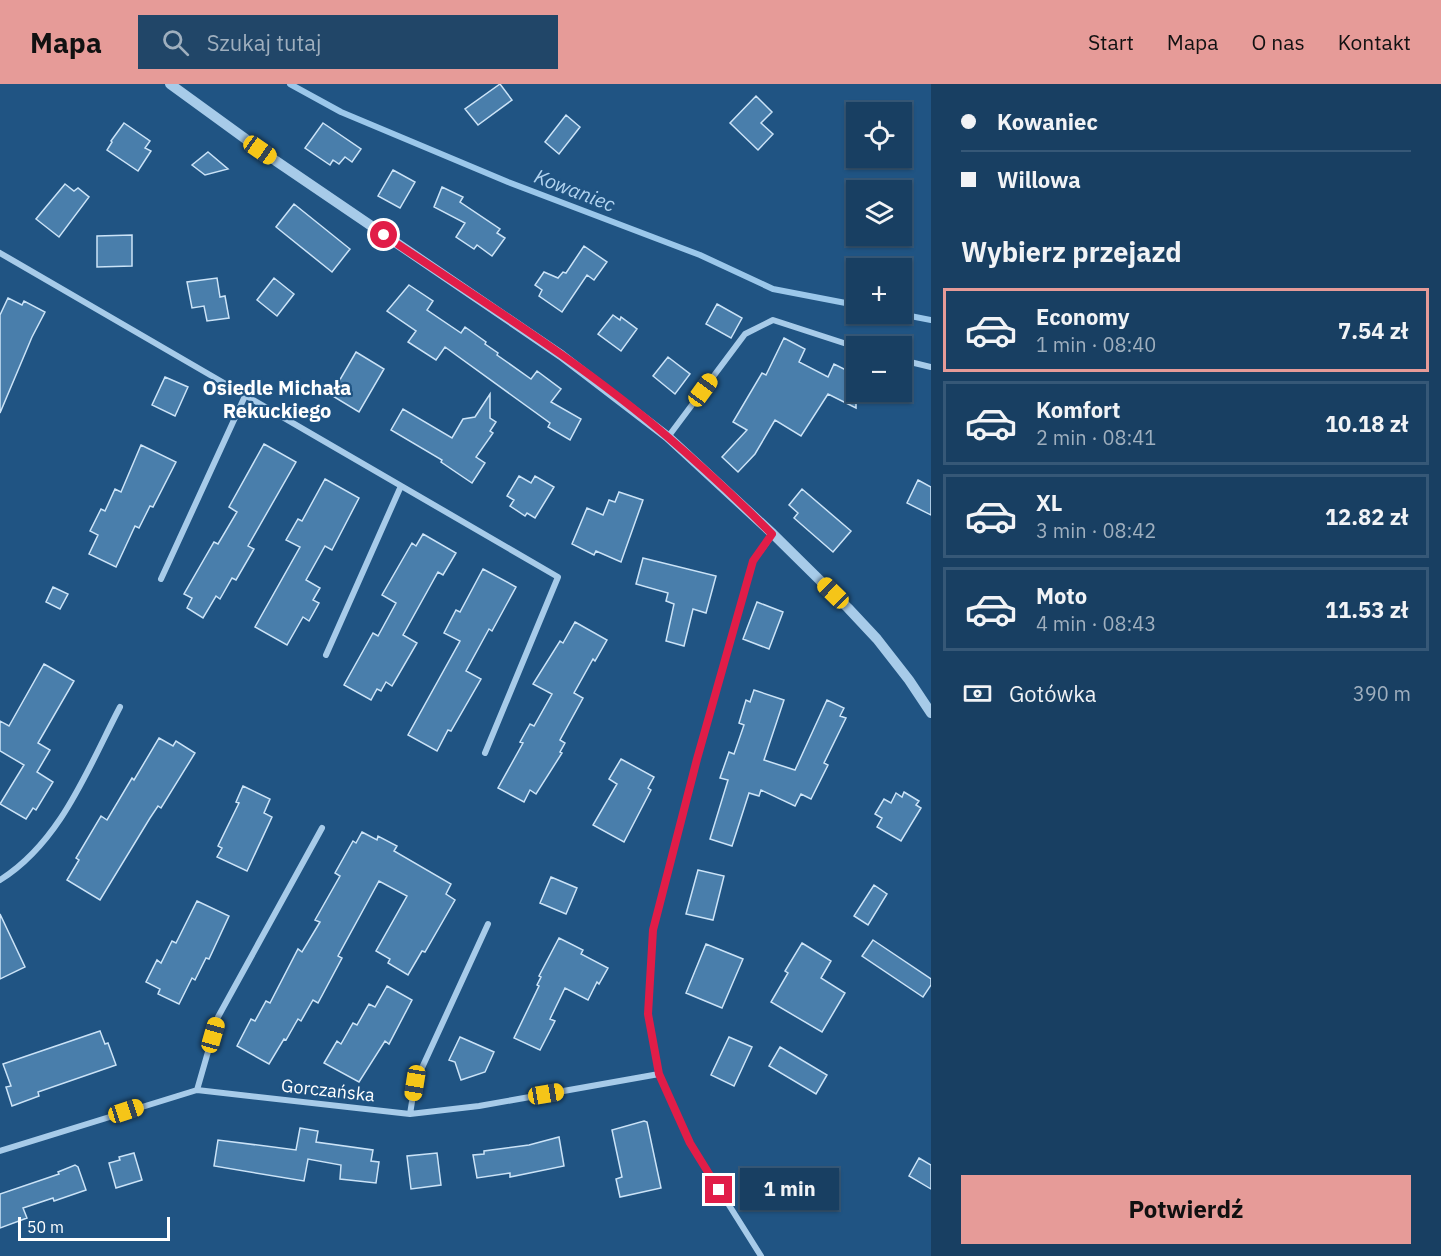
<!DOCTYPE html>
<html lang="pl">
<head>
<meta charset="utf-8">
<style>
  :root { --surface:#183f62; --page:#214668; --text:#f1f3f6; --muted:#9fafbe; --line:#365877; --accent:#e69b98 }
  body { margin:0; font-family:"IBM Plex Sans",sans-serif; background:var(--page); color:var(--text); height:100vh; display:flex; flex-direction:column; font-size:22px; white-space:nowrap }
  * { box-sizing:border-box; margin:0 }
  p { font-size:20px; color:var(--muted) }
  .icon { flex:none; width:33px; height:33px; fill:none; stroke:currentColor; stroke-width:2; stroke-linecap:round; stroke-linejoin:round }
  .map { position:relative; flex:1; overflow:hidden }
  .panel { display:flex; flex-direction:column; background:var(--surface); width:510px }
  .panel>* { flex:none }
  .top-card { display:grid; align-content:center; height:132px; padding:0 30px; background:var(--surface) }
  .fabs { position:absolute; left:846px; top:18px; display:grid; gap:12px }
  .fabs a { display:grid; place-items:center; width:66px; height:66px; border-radius:0px; background:var(--surface); box-shadow:0 2px 4px #0004,0 0 0 2px var(--line); font-size:30px }
  .scale { position:absolute; left:18px; bottom:15px; width:152px; box-sizing:border-box; padding-left:6px; border:3px solid #fff; border-top:0; font-size:16px; line-height:21px; white-space:nowrap; color:#fff; -webkit-text-stroke:4px #205483; paint-order:stroke }
  .end { position:absolute; width:27px; height:27px; margin:-14px; border:8px solid #e11d48; background:#fff; box-shadow:0 0 0 3px #fff }
  .from { border-radius:50% }
  .bubble { position:absolute; height:42px; border-radius:0px; background:var(--surface); box-shadow:0 2px 4px #0004,0 0 0 2px var(--line); font-size:20px; font-weight:800; line-height:42px; text-align:center }
  .car { position:absolute; width:18px; height:36px; margin:-18px -9px; border-radius:8px; box-shadow:0 0 4px 2px #0007; background:linear-gradient(#f5c518 24%,#345 0 40%,#f5c518 0 76%,#345 0 86%,#f5c518 0) }
  .top-card b { display:flex; align-items:center; gap:21px; height:57px; font-size:22px }
  .top-card b+b { border-top:2px solid var(--line) }
  .top-card i { width:15px; height:15px; background:var(--text) }
  ul { padding:0; list-style:none }
  li { display:flex; align-items:center; gap:18px; height:84px; margin:0 12px 9px; padding:0 18px; border:3px solid var(--line); border-radius:0px }
  li div { flex:1 }
  li b { display:block; font-size:22px }
  li em { font-style:normal; font-weight:800 }
  li.on { border-color:var(--accent) }
  li>.icon { width:54px; height:54px; stroke-width:1.5 }
  h2 { padding:0 30px; font-size:27px; line-height:72px }
  .pay { display:flex; align-items:center; gap:15px; height:66px; padding:0 30px; font-size:22px }
  .pay p { margin-inline-start:auto }
  .button { display:flex; gap:12px; margin-top:auto; padding:12px 30px }
  .button a { flex:1; height:69px; border-radius:0px; background:var(--accent); color:#111; font-size:24px; font-weight:800; line-height:69px; text-align:center }
  header { display:flex; align-items:center; gap:36px; box-sizing:border-box; height:84px; padding:0 30px; background:var(--accent); color:#111 }
  header strong { font-size:28px }
  nav { display:flex; gap:33px; margin-inline-start:auto; font-size:21px }
  .search { width:420px; height:54px; background:var(--page); display:flex; align-items:center; gap:15px; box-sizing:border-box; padding:0 21px; border-radius:0px; color:var(--muted); font-size:22px }
  main { display:flex; flex:1; min-height:0 }
  .map>svg:first-child { display:block }
  .lines { fill:none; stroke-linecap:round; stroke-linejoin:round }
  .stream { stroke:#9bc7ea; stroke-width:6 }
  .building { fill:#497eab; stroke:#cbe3f7; stroke-width:1.5 }
  .minor { stroke:#a7cbe9; stroke-width:6 }
  .tertiary { stroke:#a7cbe9; stroke-width:10 }
  .route { stroke:#e11d48; stroke-width:8 }
  .labels { text-anchor:middle; dominant-baseline:central; stroke-width:4.5; stroke-linejoin:round; paint-order:stroke }
  .street-label { font-size:18px; fill:#fff; stroke:#205483 }
  .water-label { font-size:20px; font-style:italic; fill:#b2d4f0; stroke:#205483 }
  .neighbourhood-label { font-size:20px; font-weight:bold; fill:#fff; stroke:#205483 }
</style>
</head>
<body>
<header>
<strong>Mapa</strong>
<div class="search"><svg class="icon" aria-label="search" viewBox="0 0 24 24"><circle cx="10" cy="10" r="6"/><path d="M15 15l6 6"/></svg>Szukaj tutaj</div>
<nav><a>Start</a><a>Mapa</a><a>O nas</a><a>Kontakt</a></nav>
</header>
<main>
<div class="map">
<svg width="931" height="1172" viewBox="0 0 931 1172">
  <rect width="100%" height="100%" fill="#205483"/>
  <g class="lines">
    <path class="stream" d="M290,0l51,28 167,70 192,73 73,34 83,16
      M900,230l31,6"/>
  </g>
  <path class="building" d="M500,0l12,16 -34,25 -13,-16z
    M756,12l16,16 -11,11 12,11 -15,16 -28,-27z
    M566,31l14,12 -21,27 -14,-12z
    M124,39l26,18 -5,7 6,3 -13,20 -31,-21 5,-8 -1,-1z
    M323,39l38,26 -9,13 -7,-5 -6,7 -6,-4 -3,5 -25,-17z
    M208,68l20,17 -23,6 -13,-10z
    M393,86l22,12 -15,26 -22,-12z
    M65,100l9,7 4,-3 11,9 -30,40 -23,-18z
    M442,103l21,10 -3,5 40,27 -3,4 8,5 -13,18 -15,-11 -3,4 -18,-12 9,-14 -31,-16z
    M294,120l56,45 -18,23 -56,-45z
    M132,151v31l-35,1v-31z
    M584,162l23,16 -13,18 -7,-5 -25,37 -23,-16 3,-6 -7,-5 9,-13 14,6 5,-6 3,1z
    M217,194l3,19 5,-1 4,22 -22,3 -3,-15 -12,2 -5,-26z
    M274,194l20,16 -17,22 -20,-16z
    M409,201l24,16 -6,9 34,23 4,-6 21,15 -1,2 13,9 -1,2 34,24 6,-8 24,18 -10,13 30,17 -11,21 -22,-13 2,-4 -105,-76 -9,13 -28,-18 8,-11 -29,-20z
    M8,214l14,7 2,-4 21,11 -13,25 -32,76v-98z
    M717,220l25,14 -11,20 -25,-14z
    M613,231l7,5 1,-3 16,12 -16,22 -23,-17z
    M784,254l21,11 -6,13 29,15 6,-13 22,11v33l-28,-14 -27,42 -26,-16 -20,34 -17,18 -16,-15 25,-27 -14,-8 29,-49 4,2z
    M356,268l28,17 -25,43 -28,-17z
    M668,273l22,17 -15,20 -22,-18z
    M165,293l23,10 -13,29 -23,-11z
    M490,310v24l6,4 -6,9 3,2 -17,24 9,6 -13,20 -31,-21 1,-2 -51,-30 12,-21 49,29 11,-19 12,-2z
    M264,360l32,18 -48,84 6,3 -18,31 -4,-2 -12,21 -4,-3 -13,22 -16,-10 5,-10 -8,-4 30,-52 4,2 19,-32 -8,-5z
    M141,361l35,17 -23,45 -3,-1 -11,22 -4,-2 -19,41 -27,-13 9,-19 -8,-4 11,-22 4,2 10,-22 6,3z
    M519,392l12,7 4,-7 19,11 -19,31 -8,-5 -2,3 -15,-10 4,-6 -7,-4z
    M325,395l34,19 -27,52 -7,-4 -19,34 14,8 -7,12 6,3 -10,18 -6,-4 -16,28 -32,-18 45,-80 -14,-7 12,-21 4,2z
    M918,396l13,7v28l-24,-12z
    M802,405l49,42 -18,21 -39,-34 4,-5 -9,-8z
    M619,408l24,8 -22,62 -25,-11 -2,4 -22,-11 15,-36 16,7 6,-15 6,2z
    M423,450l33,19 -13,22 -5,-3 -35,63 14,8 -25,43 -6,-4 -5,9 -4,-2 -6,11 -27,-15 29,-52 5,3 18,-33 -14,-8 30,-52 4,3z
    M643,474l73,18 -10,37 -13,-4 -9,37 -18,-5 8,-37 -8,-3 2,-8 -32,-9z
    M483,485l33,18 -24,44 -3,-2 -23,42 15,8 -30,52 -3,-1 -11,21 -29,-16 52,-94 -16,-8 12,-23 4,2z
    M53,503l15,7 -8,15 -14,-7z
    M757,518l26,10 -14,37 -26,-10z
    M575,538l32,18 -12,21 -2,-2 -19,34 9,5 -23,42 5,3 -5,9 2,1 -26,41 -6,-4 -6,12 -26,-14 25,-45 -3,-1 10,-18 4,2 18,-32 -19,-10 27,-43 3,2z
    M44,580l30,17 -36,62 12,7 -13,22 16,10 -17,28 -3,-2 -7,11 -26,-15 24,-39 -24,-14v-30l9,5z
    M754,606l30,10 -20,60 31,10 32,-70 17,8 -4,8 6,2 -22,45 4,2 -17,34 -10,-5 -6,12 -34,-16 -2,6 -10,-3 -17,53 -22,-7 18,-59 -8,-2 9,-26 5,2 10,-29 -5,-2 7,-23 4,2z
    M159,654l14,8 3,-5 19,12 -34,55 -3,-2 -8,12 -50,82 -33,-20 12,-20 -3,-2 25,-42 6,4 25,-42 2,2z
    M621,675l33,18 -6,11 3,2 -27,52 -31,-17 24,-41 -8,-5z
    M243,702l27,13 -6,14 8,4 -25,54 -30,-14 5,-9 -4,-2 21,-43 -3,-1z
    M904,708l15,9 -3,4 5,3 -20,33 -24,-14 5,-9 -7,-4 9,-15 7,4 5,-10 6,4z
    M362,748l15,8 1,-4 19,10 -3,5 57,33 -5,10 9,6 -30,52 -3,-1 -14,24 -20,-12 2,-4 -14,-8 31,-55 -28,-15 -41,75 4,2 -24,45 -5,-3 -12,21 -3,-2 -12,21 -2,-1 -15,25 -32,-18 14,-27 4,2 11,-20 4,2 28,-54 4,3 18,-30 -5,-2 25,-44 -5,-3 18,-32 3,2z
    M698,786l26,6 -11,44 -27,-6z
    M551,793l26,11 -11,26 -26,-11z
    M874,801l13,9 -19,31 -14,-9z
    M197,817l32,15 -20,43 -3,-1 -11,22 -3,-2 -13,26 -21,-10 2,-5 -14,-7 11,-22 4,3 11,-22 4,2z
    M0,830l25,53 -25,12z
    M559,854l24,12 -2,4 27,14 -9,16 -2,-2 -9,18 -23,-12 -15,31 5,2 -15,29 -26,-12 25,-52 -2,-1 4,-8 -2,-1z
    M873,856l58,39v6l-8,12 -61,-41z
    M802,859l29,18 -10,17 24,15 -23,39 -51,-30 17,-29 -3,-2z
    M706,860l37,15 -21,49 -36,-15z
    M387,902l25,14 -23,44 -4,-3 -26,41 -35,-19 13,-22 4,3 12,-21 4,2 12,-21 6,3z
    M100,947l5,13 3,-1 8,22 -78,27 1,4 -27,10 -6,-19 5,-1 -8,-22z
    M460,953l34,15 -9,20 -24,8 -6,-18 -6,-2z
    M729,953l23,10 -18,39 -23,-11z
    M780,963l47,28 -11,19 -47,-28z
    M644,1037l3,1 14,66 -41,9 -4,-18 6,-2 -10,-47z
    M300,1044l18,3 -2,11 57,8 -2,11 8,1 -3,21 -36,-4 1,-14 -33,-6 -4,22 -90,-15 4,-26 78,10z
    M559,1053l5,29 -54,11v-4l-33,5 -4,-23 11,-1v-3l45,-6z
    M134,1069l8,27 -26,8 -7,-25 11,-3 -1,-3z
    M437,1069l4,32 -30,4 -4,-33z
    M919,1074l12,7v24l-22,-13z
    M75,1081l3,2 8,23 -32,11 -1,-3 -30,10 4,10 -27,10v-34l59,-20 -1,-2z"/>
  <g class="lines">
    <path class="minor" d="M0,169l558,324 -73,176
      M902,276l29,7
      M668,353l77,-103 28,-14 83,27
      M161,495l84,-183
      M326,571l75,-169
      M0,796c61,-38 88,-112 120,-173
      M197,1006l21,-73 104,-189
      M410,1030l5,-31 73,-159
      M0,1067l197,-61 213,24 69,-8 180,-32
      M761,1172l-71,-113 -31,-69 -11,-61 5,-83 44,-171 56,-198 20,-27"/>
    <path class="tertiary" d="M170,0l106,77 285,194 107,82 105,97 75,74 29,31 32,41 22,33"/>
  </g>
  <g class="lines">
    <path class="route" d="M384,151c96,65 197,127 285,203 36,31 70,63 103,96l-19,27 -56,198 -44,171 -5,84 11,60 31,69 29,47"/>
  </g>
  <g class="labels">
    <g class="street-label">
      <text transform="translate(328 1006) rotate(6)">Gorczańska</text>
    </g>
    <g class="water-label">
      <text transform="translate(575 106) rotate(21)">Kowaniec</text>
    </g>
    <g class="neighbourhood-label">
      <text x="277" y="303">Osiedle Michała<tspan x="277" dy="23">Rekuckiego</tspan></text>
    </g>
  </g>
</svg>
<div class="fabs">
<a><svg class="icon" aria-label="locate" viewBox="0 0 24 24"><circle cx="12" cy="12" r="6"/><path d="M12 2v4M12 18v4M2 12h4M18 12h4"/></svg></a>
<a><svg class="icon" aria-label="layers" viewBox="0 0 24 24"><path d="M12 4l9 5-9 5-9-5zM3 14l9 5 9-5"/></svg></a>
<a>+</a>
<a>−</a>
</div>
<div class="scale">50 m</div>
<i class="end from" style="left:384px;top:151px"></i>
<i class="end" style="left:719px;top:1106px"></i>
<div class="bubble" style="left:740px;top:1084px;width:99px">1 min</div>
<i class="car" style="left:260px;top:66px;rotate:125deg"></i>
<i class="car" style="left:703px;top:306px;rotate:36deg"></i>
<i class="car" style="left:833px;top:509px;rotate:314deg"></i>
<i class="car" style="left:213px;top:951px;rotate:16deg"></i>
<i class="car" style="left:415px;top:999px;rotate:189deg"></i>
<i class="car" style="left:546px;top:1010px;rotate:80deg"></i>
<i class="car" style="left:126px;top:1027px;rotate:72deg"></i>
</div>
<section class="panel">
<div class="top-card">
<b><i class="from"></i>Kowaniec</b>
<b><i></i>Willowa</b>
</div>
<h2>Wybierz przejazd</h2>
<ul>
<li class="on"><svg class="icon" aria-label="car" viewBox="0 0 24 24"><path d="M5 17H2v-5l4-1 3-4h7l3 4 3 1v5h-3M9 17h6M6 11h13"/><circle cx="7" cy="17" r="2"/><circle cx="17" cy="17" r="2"/></svg><div><b>Economy</b><p>1 min · 08:40</p></div><em>7.54 zł</em></li>
<li><svg class="icon" aria-label="car" viewBox="0 0 24 24"><path d="M5 17H2v-5l4-1 3-4h7l3 4 3 1v5h-3M9 17h6M6 11h13"/><circle cx="7" cy="17" r="2"/><circle cx="17" cy="17" r="2"/></svg><div><b>Komfort</b><p>2 min · 08:41</p></div><em>10.18 zł</em></li>
<li><svg class="icon" aria-label="car" viewBox="0 0 24 24"><path d="M5 17H2v-5l4-1 3-4h7l3 4 3 1v5h-3M9 17h6M6 11h13"/><circle cx="7" cy="17" r="2"/><circle cx="17" cy="17" r="2"/></svg><div><b>XL</b><p>3 min · 08:42</p></div><em>12.82 zł</em></li>
<li><svg class="icon" aria-label="car" viewBox="0 0 24 24"><path d="M5 17H2v-5l4-1 3-4h7l3 4 3 1v5h-3M9 17h6M6 11h13"/><circle cx="7" cy="17" r="2"/><circle cx="17" cy="17" r="2"/></svg><div><b>Moto</b><p>4 min · 08:43</p></div><em>11.53 zł</em></li>
</ul>
<div class="pay"><svg class="icon" aria-label="cash" viewBox="0 0 24 24"><path d="M3 7h18v10H3z"/><circle cx="12" cy="12" r="2"/></svg>Gotówka<p>390 m</p></div>
<div class="button"><a>Potwierdź</a></div>
</section>
</main>
</body>
</html>
